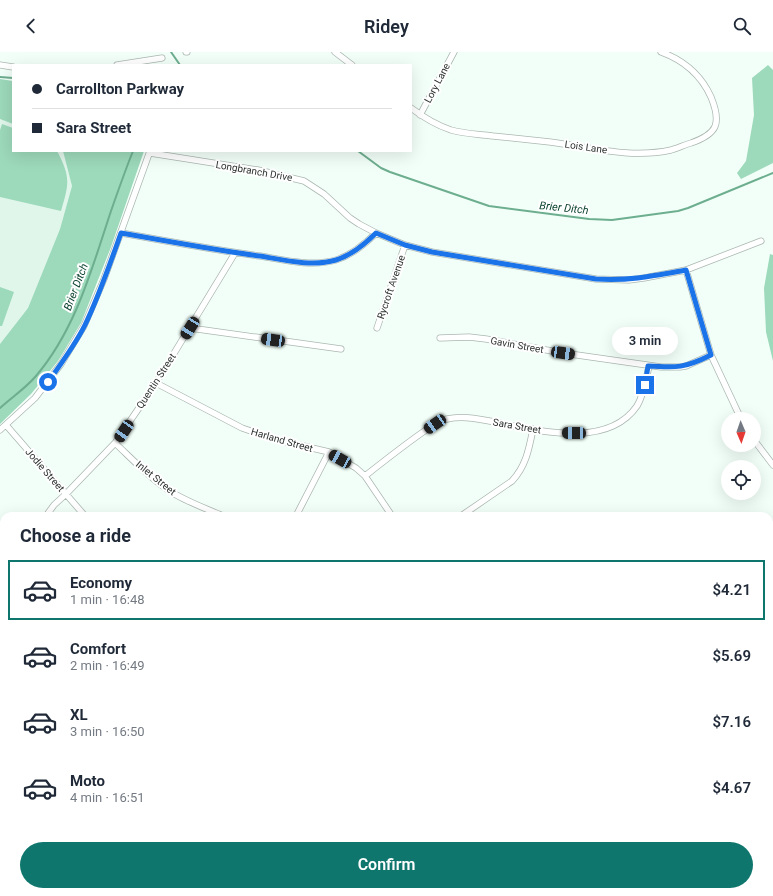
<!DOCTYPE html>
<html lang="en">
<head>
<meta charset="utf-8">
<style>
  :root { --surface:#fff; --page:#f6f6f7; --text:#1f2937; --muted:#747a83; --line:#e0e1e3; --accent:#0f766e }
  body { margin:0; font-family:Roboto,sans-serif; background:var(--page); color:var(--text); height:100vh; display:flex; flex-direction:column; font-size:15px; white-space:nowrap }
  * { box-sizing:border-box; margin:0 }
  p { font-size:13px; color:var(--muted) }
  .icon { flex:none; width:22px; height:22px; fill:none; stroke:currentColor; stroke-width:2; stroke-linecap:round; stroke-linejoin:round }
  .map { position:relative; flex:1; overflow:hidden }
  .panel { position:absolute; left:0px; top:460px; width:773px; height:384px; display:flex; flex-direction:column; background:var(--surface); border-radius:12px 12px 0 0; box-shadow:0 4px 16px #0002 }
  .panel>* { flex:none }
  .top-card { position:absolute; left:12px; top:12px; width:400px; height:88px; border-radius:0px; box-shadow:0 4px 16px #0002; display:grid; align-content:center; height:88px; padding:0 20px; background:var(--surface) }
  .needle { width:26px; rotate:178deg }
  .fabs { position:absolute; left:721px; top:360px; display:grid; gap:8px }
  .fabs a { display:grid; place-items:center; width:40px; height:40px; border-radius:50%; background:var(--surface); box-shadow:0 4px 16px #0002; font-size:20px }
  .end { position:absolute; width:18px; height:18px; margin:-9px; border:5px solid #1a73e8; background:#fff; box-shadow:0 0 0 2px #fff }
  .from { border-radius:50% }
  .bubble { position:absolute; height:28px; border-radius:14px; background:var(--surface); box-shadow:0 4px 16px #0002; font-size:13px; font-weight:600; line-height:28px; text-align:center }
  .car { position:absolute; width:12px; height:24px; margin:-12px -6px; border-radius:5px; box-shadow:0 0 3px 1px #0007; background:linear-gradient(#222 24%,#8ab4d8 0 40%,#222 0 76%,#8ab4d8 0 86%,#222 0) }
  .top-card b { display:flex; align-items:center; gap:14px; height:38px; font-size:15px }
  .top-card b+b { border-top:1px solid var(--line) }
  .top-card i { width:10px; height:10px; background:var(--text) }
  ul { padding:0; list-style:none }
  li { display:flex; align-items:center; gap:12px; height:60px; margin:0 8px 6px; padding:0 12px; border:2px solid transparent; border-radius:0px }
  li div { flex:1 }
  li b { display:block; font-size:15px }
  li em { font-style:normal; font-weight:600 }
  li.active { border-color:var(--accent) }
  li>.icon { width:36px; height:36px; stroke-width:1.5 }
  h2 { padding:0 20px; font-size:18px; line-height:48px }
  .button { display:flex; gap:8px; margin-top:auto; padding:8px 20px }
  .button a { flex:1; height:46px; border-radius:24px; background:var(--accent); color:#fff; font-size:16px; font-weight:600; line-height:46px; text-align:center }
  header { display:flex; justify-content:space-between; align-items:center; height:52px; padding:0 20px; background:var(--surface); font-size:18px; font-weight:600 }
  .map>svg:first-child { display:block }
  .built { fill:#e1f6eb }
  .green { fill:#9dd9bb }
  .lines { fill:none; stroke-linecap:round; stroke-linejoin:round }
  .stream { stroke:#6dae8f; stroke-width:2 }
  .street-casing { stroke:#abb7b1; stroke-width:7 }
  .secondary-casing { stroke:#abb7b1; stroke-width:10 }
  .street { stroke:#fff; stroke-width:5.5 }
  .secondary { stroke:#fff; stroke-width:8 }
  .route { stroke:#1a73e8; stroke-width:5 }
  .labels { text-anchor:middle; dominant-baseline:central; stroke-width:4; stroke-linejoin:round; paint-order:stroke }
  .street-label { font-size:10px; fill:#2d322f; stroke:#fff }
  .water-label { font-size:11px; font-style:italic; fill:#063f2a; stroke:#fff }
</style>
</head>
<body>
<header><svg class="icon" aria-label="back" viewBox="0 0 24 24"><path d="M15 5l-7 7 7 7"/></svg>Ridey<svg class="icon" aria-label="search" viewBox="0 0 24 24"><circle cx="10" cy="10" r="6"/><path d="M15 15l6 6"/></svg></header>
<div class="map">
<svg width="773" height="844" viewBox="0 0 773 844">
  <rect width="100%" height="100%" fill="#f2fff8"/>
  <path class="built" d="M0,67l13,5v27l51,1 8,34 -12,43 -32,79 -28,36z
    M61,840h147v4h-147z"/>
  <path class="green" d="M768,13l5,5v93l-32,16 -4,-6 9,-12 8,-46 -2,-37z
    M0,27l13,2v43l-13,-5z
    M2,72l11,4v23h44c14,26 12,33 4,60l-61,-14v-67z
    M63,99h81l-33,96 -30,76 -23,38 -27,33 -31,30v-80l28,-36 32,-79 12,-43z
    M770,202l3,1v106l-7,-29 -2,-44z
    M0,235l14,5 -12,34h-2z
    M773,798v46h-28l3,-4h21v-35z"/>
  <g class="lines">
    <path class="stream" d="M171,0l9,13
      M0,25l13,1
      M358,99l23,17 9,4 99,34 100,13 23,1 66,-9 10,-3 85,-35
      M0,356c12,-11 26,-20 36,-32 40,-47 56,-108 75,-165 7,-20 14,-40 22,-60"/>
    <defs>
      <path id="street" d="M186,0h1
        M335,0l17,13
        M0,13l13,2
        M117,13l45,-7
        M411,56c12,9 25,17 40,22 13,4 28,4 42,6 19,2 38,4 57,6 39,5 81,17 121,8 7,-2 13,-5 20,-7 26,-9 31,-19 20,-46 -10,-22 -28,-37 -50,-45
        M420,63l34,-63
        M150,101l108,17 46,11 20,13 26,24 9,6 17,9 29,12 27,7 164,27 33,1 15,-2 42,-8 75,-29
        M121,181c46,8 93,17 139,23 24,4 52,11 76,4 16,-5 28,-15 40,-27
        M686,218l25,85 30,64
        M190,276l151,21
        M377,276l28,-83
        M440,286l29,-1 17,2 77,14 98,14h19l6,-1 25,-11
        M156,331l86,45 32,11 55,13 27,16 9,8 27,40
        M6,373l79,91
        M0,378l35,-32 26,-34 23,-38 20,-47 46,-128
        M754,388l19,25
        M115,391c16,15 31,31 49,44 17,13 39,20 59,29
        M365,424c19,-15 38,-30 58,-44 7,-5 15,-11 24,-13 18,-4 38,1 57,5 40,8 105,23 133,-18 7,-11 9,-27 12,-40
        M46,464l8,-11 12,-11 49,-51 41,-60 79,-130
        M296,464l33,-64
        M461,464l51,-35c14,-15 17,-32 21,-52
        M0,505h4
        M769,559l4,10
        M0,663l4,-2
        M0,729l4,34
        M13,840l1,4
        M338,840l1,4
        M514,840l5,4
        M693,844l2,-4"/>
      <path id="secondary" d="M769,734l4,-2
        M556,844l4,-4"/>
    </defs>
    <use href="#street" class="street-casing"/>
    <use href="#secondary" class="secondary-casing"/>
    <use href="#street" class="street"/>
    <use href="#secondary" class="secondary"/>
  </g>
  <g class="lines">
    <path class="route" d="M48,330c13,-18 27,-37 37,-57 14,-29 25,-61 36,-92 46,8 93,17 139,23 24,4 52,11 76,4 16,-5 28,-15 40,-27l29,12 27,7 164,27c34,2 57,-3 90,-9l25,85c-26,13 -34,13 -63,11l-3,19"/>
  </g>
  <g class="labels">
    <g class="street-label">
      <text transform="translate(437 31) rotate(-62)">Lory Lane</text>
      <text transform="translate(586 95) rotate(8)">Lois Lane</text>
      <text transform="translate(254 119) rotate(10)">Longbranch Drive</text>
      <text transform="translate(391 235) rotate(-71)">Rycroft Avenue</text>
      <text transform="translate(517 293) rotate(10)">Gavin Street</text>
      <text transform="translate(156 329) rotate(-57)">Quentin Street</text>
      <text transform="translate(517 374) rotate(10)">Sara Street</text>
      <text transform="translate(282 388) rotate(16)">Harland Street</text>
      <text transform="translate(45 418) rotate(49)">Jodie Street</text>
      <text transform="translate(156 426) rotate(39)">Inlet Street</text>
    </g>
    <g class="water-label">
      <text transform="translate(564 156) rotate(6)">Brier Ditch</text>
      <text transform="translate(76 235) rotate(-69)">Brier Ditch</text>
    </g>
  </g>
</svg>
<div class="fabs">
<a><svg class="needle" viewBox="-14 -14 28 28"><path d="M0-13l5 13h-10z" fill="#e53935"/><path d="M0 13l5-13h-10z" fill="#747a83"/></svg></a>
<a><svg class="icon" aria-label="locate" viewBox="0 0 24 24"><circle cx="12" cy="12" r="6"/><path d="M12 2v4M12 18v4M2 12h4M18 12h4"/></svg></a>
</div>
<i class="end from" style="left:48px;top:330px"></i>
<i class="end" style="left:645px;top:333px"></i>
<div class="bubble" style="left:612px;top:275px;width:66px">3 min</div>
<i class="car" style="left:190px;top:276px;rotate:212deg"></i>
<i class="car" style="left:273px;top:288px;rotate:278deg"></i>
<i class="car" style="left:563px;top:301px;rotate:98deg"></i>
<i class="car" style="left:435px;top:372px;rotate:236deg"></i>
<i class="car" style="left:124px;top:379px;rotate:214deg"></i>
<i class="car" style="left:574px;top:381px;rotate:271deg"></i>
<i class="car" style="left:340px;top:407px;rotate:299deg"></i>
<div class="top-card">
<b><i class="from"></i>Carrollton Parkway</b>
<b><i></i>Sara Street</b>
</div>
<section class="panel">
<h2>Choose a ride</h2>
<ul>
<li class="active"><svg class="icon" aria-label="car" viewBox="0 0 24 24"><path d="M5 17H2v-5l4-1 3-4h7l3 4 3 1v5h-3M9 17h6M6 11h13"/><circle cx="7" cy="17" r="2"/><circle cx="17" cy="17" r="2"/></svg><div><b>Economy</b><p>1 min · 16:48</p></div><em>$4.21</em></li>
<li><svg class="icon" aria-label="car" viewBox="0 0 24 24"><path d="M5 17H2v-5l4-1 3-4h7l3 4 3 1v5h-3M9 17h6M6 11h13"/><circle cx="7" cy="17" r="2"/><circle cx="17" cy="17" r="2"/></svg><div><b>Comfort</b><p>2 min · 16:49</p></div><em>$5.69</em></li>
<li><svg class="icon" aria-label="car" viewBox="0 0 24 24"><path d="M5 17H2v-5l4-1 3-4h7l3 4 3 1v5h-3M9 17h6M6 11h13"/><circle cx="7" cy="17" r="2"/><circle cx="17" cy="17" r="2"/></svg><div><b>XL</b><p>3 min · 16:50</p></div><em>$7.16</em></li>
<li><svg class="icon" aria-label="car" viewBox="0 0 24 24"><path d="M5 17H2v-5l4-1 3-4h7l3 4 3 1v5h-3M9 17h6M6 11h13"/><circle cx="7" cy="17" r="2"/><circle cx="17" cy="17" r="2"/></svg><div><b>Moto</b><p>4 min · 16:51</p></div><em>$4.67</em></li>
</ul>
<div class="button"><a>Confirm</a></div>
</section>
</div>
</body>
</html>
